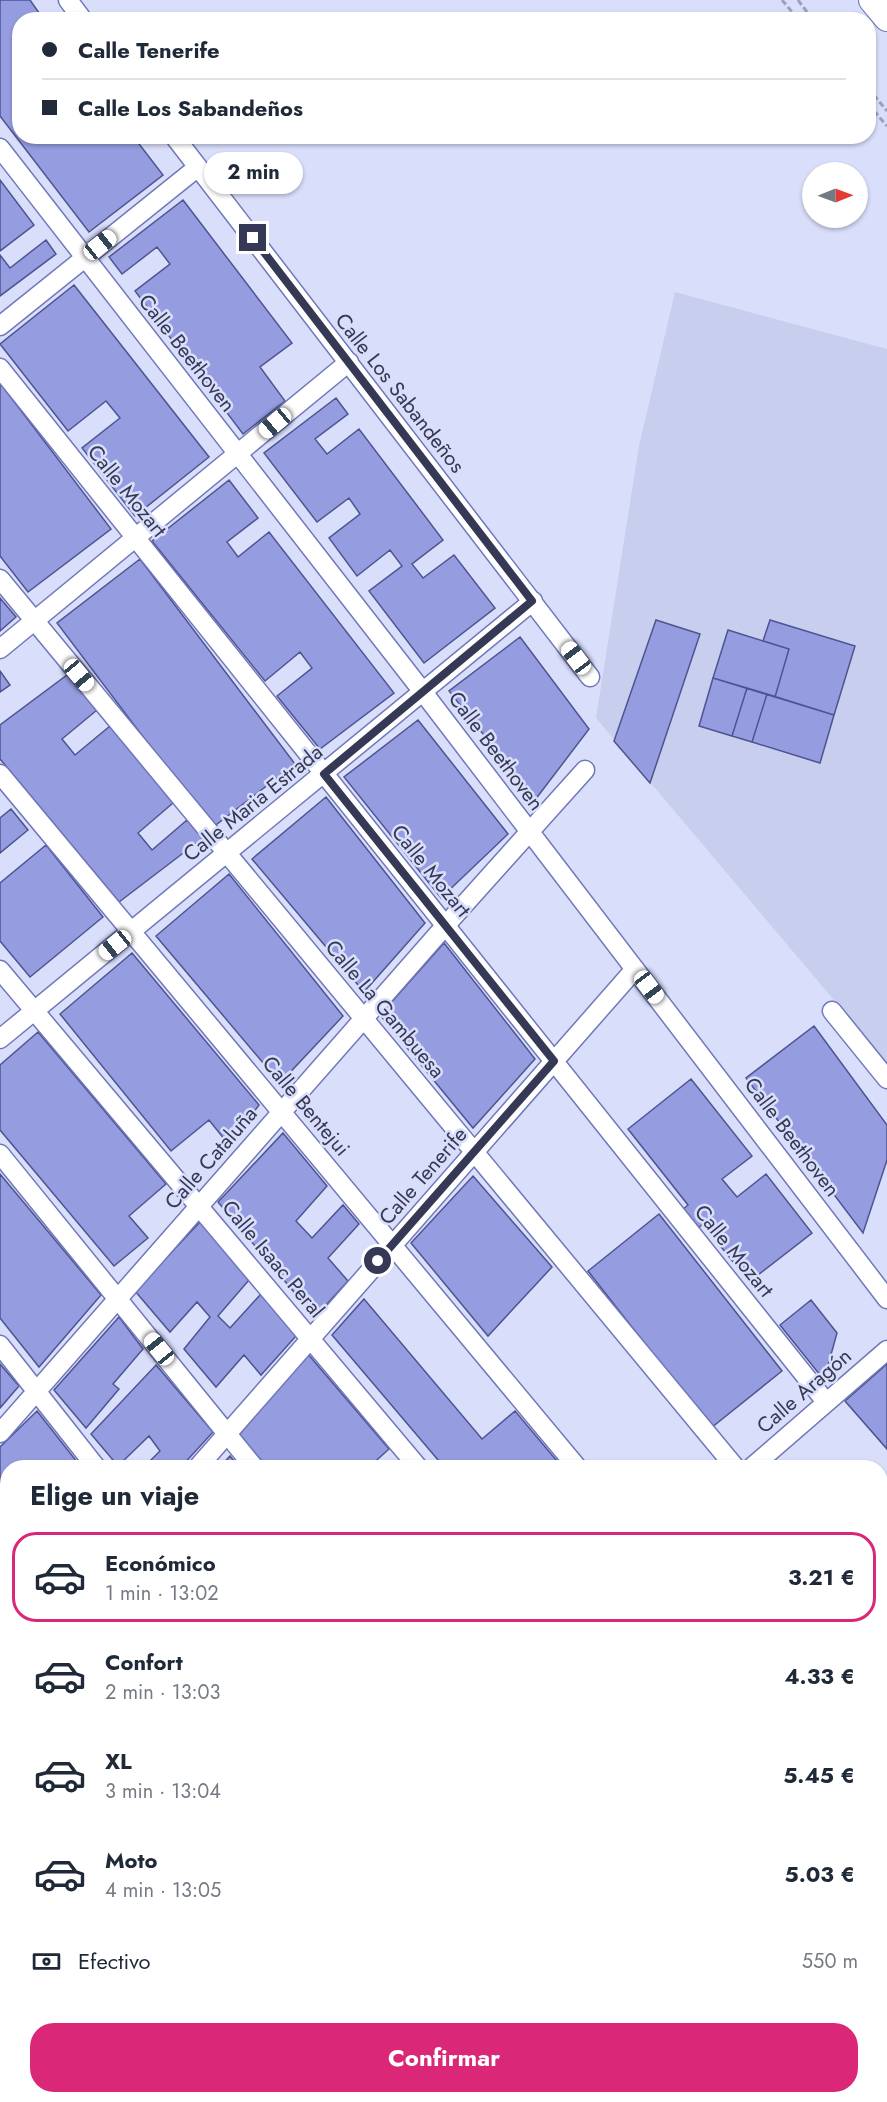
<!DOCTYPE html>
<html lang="es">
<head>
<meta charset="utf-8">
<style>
  :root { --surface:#fff; --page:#f6f6f7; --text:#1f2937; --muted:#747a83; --line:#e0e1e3; --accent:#db2777 }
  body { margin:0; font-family:Jost,sans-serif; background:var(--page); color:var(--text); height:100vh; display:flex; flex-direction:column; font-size:22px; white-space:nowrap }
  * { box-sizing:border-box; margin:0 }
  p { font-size:20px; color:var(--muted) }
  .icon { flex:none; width:33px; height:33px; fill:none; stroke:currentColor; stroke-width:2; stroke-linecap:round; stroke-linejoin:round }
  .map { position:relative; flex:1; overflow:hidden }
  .drawer { position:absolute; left:0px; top:1460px; width:888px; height:644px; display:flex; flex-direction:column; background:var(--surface); border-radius:24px 24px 0 0; box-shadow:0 2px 4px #0004 }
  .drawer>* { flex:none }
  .banner { position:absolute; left:12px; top:12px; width:864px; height:132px; border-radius:24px; box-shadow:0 2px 4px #0004; display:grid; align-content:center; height:132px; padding:0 30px; background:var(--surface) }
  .needle { width:39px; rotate:89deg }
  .tools { position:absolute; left:802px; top:162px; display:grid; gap:12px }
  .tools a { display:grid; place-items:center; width:66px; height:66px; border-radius:50%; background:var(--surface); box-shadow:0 2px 4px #0004; font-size:30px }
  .end { position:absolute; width:27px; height:27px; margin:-14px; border:8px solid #363955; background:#fff; box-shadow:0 0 0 3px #fff }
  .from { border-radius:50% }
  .bubble { position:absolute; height:42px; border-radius:21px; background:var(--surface); box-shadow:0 2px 4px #0004; font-size:20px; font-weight:700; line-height:42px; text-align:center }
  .car { position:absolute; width:18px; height:36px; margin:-18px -9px; border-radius:8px; box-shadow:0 0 4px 2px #0007; background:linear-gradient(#fff 24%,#345 0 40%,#fff 0 76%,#345 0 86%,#fff 0) }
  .banner b { display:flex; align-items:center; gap:21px; height:57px; font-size:22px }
  .banner b+b { border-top:2px solid var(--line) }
  .banner i { width:15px; height:15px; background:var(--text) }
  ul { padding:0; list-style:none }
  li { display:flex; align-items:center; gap:18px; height:90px; margin:0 12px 9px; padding:0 18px; border:3px solid transparent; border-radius:24px }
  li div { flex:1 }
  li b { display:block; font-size:22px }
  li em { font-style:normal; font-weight:700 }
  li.active { border-color:var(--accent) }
  li>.icon { width:54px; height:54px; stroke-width:1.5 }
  h2 { padding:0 30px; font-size:27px; line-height:72px }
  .pay { display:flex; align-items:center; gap:15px; height:66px; padding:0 30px; font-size:22px }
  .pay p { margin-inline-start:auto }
  .action { display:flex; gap:12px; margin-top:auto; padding:12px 30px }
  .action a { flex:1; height:69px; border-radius:24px; background:var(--accent); color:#fff; font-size:24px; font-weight:700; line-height:69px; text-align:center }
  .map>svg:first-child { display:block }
  .built { fill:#c8ceed }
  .building { fill:#959de0; stroke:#4e5491; stroke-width:1.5 }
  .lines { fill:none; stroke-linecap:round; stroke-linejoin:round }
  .minor-casing { stroke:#7178b9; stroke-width:21 }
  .highway-casing { stroke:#7178b9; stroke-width:28 }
  .path { stroke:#9ca0bd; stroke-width:3; stroke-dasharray:6 3; stroke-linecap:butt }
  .minor { stroke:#fff; stroke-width:18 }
  .highway { stroke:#fff; stroke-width:26 }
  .route { stroke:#363955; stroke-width:8 }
  .labels { text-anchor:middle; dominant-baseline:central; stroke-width:5; stroke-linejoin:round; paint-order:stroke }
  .street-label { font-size:21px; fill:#363955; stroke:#d9defb }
</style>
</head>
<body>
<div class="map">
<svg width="887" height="2102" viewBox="0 0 887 2102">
  <rect width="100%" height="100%" fill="#d9defb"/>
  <path class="built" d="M675,292l212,57v714l-291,-345 43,-272z"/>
  <path class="building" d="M0,0h30l14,20h-24v26l-3,2 3,3v85h113l30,39 -74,57 -89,-116z
    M0,180l34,45 -34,26z
    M183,200l109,143 -32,24 25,34 -42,33 -108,-143 35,-27 -13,-17 -35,27 -13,-17z
    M46,240l10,14 -56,42v-41l10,13z
    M74,285l135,172 -74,59 -53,-68 38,-30 -14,-17 -38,30 -68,-87z
    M0,383l111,146 -83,63 -28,-36z
    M336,398l12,16 -33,25 12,15 32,-25 84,111 -31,24 11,14 31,-23 41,53 -71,55 -55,-72 33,-25 -12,-16 -33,26 -28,-38 31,-24 -11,-16 -32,24 -53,-69z
    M229,480l29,38 -31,24 11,15 31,-25 125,161 -74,56 -43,-53 35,-28 -12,-16 -35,29 -113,-140z
    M140,559l155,205 -83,64 -155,-205z
    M0,598l16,19 -16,14z
    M656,620l44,14 -50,149 -36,-42z
    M770,620l85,26 -21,69 -59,-18 14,-48 -26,-8z
    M728,630l61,19 -14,48 -62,-19z
    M520,637l69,92 -54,71 -86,-109z
    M0,671l10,14 -10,7z
    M67,675l30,35 -35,29 13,16 35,-29 63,77 -35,30 14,17 35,-30 16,18 -84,64 -119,-143v-34z
    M713,678l34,10 -15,48 -33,-10z
    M747,688l20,6 -15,48 -20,-6z
    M767,694l67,21 -14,48 -68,-21z
    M418,720l90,114 -67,64 -97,-121z
    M326,797l99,126 -61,69 -112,-133z
    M11,809l17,21 -28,23v-35z
    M46,845l57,72 -73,60 -30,-36v-58z
    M229,874l114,142 -63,67 -124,-147z
    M444,943l91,116 -62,69 -93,-113z
    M132,953l127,152 -30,40 -20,-25 -38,31 -111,-137z
    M814,1026l73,99v35l-24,73 -117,-155z
    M38,1032l128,152 -37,32 19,22 -34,28 -114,-136v-65z
    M691,1079l61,77 -30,23 15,18 29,-23 46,59 -63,49 -46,-58 -7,6 -15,-19 7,-6 -60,-76z
    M283,1133l44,53 -31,35 16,17 31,-33 16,19 -31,34 20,23 -33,36 -97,-115z
    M0,1174l101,121 -62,72 -39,-49z
    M473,1176l79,91 -64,69 -77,-93z
    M659,1214l123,157 -71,57 -123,-157z
    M200,1222l49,58 -31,36 12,12 31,-34 35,42 -35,39 -17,-20 -28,32 -32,-38 26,-32 -13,-15 -27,30 -35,-41z
    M364,1299l118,140 33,-28 47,56h-118l-112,-132z
    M811,1300l26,33 -13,47 -44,-55z
    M119,1317l24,32 -30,35 6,5 -33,39 -32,-38z
    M307,1353l82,96 -20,18h-102l-28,-32z
    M0,1364l19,22 -19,22z
    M887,1364v85l-42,-48z
    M156,1365l57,67 -32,35h-37l16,-16 -11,-15 -31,30 -27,-32z
    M37,1411l44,56h-73v21l-8,8v-49z
    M230,1456l9,11h-19z
    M0,1560l8,10v91l-8,8z
    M8,1702v16l-7,-9z
    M0,1758l8,10v7l-8,6z
    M8,1800v126l-8,-10v-110z
    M0,1960l8,10v3l-8,6z
    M8,2002v73l-8,6v-74z
    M136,2096h128l2,3 -4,3h-121z
    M312,2096h35l-6,6h-35z
    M391,2096h34l-8,6h-34z
    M461,2096h61l5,6h-60z
    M695,2096h60l5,6h-73z"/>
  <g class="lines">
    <defs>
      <path id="minor" d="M68,0l15,20
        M174,136l416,541
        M0,148l423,544 464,607
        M0,326l198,-159
        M0,368l826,1034
        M0,579l735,888
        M0,649l349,-287
        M0,774l577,693
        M0,970l418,497
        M832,1011l55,68
        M0,1039l533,-438
        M0,1154l254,313
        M0,1345l96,122
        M0,1433l445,-507 140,-156
        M198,1467l437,-498
        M752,1467l135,-117
        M0,1537l8,9
        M880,1645l7,7
        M0,1694l8,-9
        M0,1730l8,10
        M880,1831l7,8
        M880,1892l7,-5
        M0,1937l8,9
        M880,2016l7,8
        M122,2096l5,6
        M443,2096l5,6
        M611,2096l5,6
        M770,2096l5,6
        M29,2102l7,-6
        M292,2102l7,-6
        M628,2102l7,-6"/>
      <path id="highway" d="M872,0l15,18"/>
    </defs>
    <use href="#minor" class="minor-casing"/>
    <use href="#highway" class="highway-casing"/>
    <path class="path" d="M782,0l17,20
      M798,0l15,20
      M868,88l19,23
      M868,104l19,22"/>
    <use href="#minor" class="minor"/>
    <use href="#highway" class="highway"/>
  </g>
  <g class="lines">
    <path class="route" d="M253,238l279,363 -208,173 230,287 -176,200"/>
  </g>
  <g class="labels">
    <g class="street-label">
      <text transform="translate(187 353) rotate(52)">Calle Beethoven</text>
      <text transform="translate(400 393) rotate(52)">Calle Los Sabandeños</text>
      <text transform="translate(127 491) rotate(51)">Calle Mozart</text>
      <text transform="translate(496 751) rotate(53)">Calle Beethoven</text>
      <text transform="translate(253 803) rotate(-39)">Calle Maria Estrada</text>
      <text transform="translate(431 871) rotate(51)">Calle Mozart</text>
      <text transform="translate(385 1009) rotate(50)">Calle La Gambuesa</text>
      <text transform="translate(306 1106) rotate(50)">Calle Bentejui</text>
      <text transform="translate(792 1137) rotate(53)">Calle Beethoven</text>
      <text transform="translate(211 1158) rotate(-49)">Calle Cataluña</text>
      <text transform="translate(423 1176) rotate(-49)">Calle Tenerife</text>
      <text transform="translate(734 1251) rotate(51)">Calle Mozart</text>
      <text transform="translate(273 1259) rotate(50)">Calle Isaac Peral</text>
      <text transform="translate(804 1391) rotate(-41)">Calle Aragón</text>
    </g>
  </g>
</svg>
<div class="tools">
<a><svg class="needle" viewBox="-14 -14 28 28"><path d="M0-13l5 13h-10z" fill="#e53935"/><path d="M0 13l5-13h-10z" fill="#747a83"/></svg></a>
</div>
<i class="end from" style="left:378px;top:1261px"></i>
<i class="end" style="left:253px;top:238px"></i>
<div class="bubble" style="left:204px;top:152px;width:99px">2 min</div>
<i class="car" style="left:100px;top:245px;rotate:51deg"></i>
<i class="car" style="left:275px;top:423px;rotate:230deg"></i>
<i class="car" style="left:576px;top:658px;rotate:323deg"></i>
<i class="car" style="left:79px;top:675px;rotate:140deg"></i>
<i class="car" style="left:115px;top:945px;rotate:231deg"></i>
<i class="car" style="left:649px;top:987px;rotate:143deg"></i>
<i class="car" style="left:159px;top:1349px;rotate:321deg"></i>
<div class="banner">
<b><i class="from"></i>Calle Tenerife</b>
<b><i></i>Calle Los Sabandeños</b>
</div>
<section class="drawer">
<h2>Elige un viaje</h2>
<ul>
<li class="active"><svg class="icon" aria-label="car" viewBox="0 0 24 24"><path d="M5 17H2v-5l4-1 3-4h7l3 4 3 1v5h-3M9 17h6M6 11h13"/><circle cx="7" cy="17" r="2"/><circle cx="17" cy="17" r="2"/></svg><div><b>Económico</b><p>1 min · 13:02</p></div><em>3.21 €</em></li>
<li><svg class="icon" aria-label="car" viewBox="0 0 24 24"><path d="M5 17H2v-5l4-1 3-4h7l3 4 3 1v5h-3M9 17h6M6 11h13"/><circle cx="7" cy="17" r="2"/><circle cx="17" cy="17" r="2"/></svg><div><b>Confort</b><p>2 min · 13:03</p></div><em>4.33 €</em></li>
<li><svg class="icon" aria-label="car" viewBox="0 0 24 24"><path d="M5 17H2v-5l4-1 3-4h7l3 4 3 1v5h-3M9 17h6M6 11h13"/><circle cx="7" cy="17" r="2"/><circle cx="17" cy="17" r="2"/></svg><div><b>XL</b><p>3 min · 13:04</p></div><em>5.45 €</em></li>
<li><svg class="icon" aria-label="car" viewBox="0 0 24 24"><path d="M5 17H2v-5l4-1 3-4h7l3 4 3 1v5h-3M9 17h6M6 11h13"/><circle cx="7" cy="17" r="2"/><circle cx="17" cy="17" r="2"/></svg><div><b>Moto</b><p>4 min · 13:05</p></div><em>5.03 €</em></li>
</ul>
<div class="pay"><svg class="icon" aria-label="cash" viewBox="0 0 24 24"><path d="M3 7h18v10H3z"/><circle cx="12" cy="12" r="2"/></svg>Efectivo<p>550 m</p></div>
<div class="action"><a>Confirmar</a></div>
</section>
</div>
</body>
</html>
